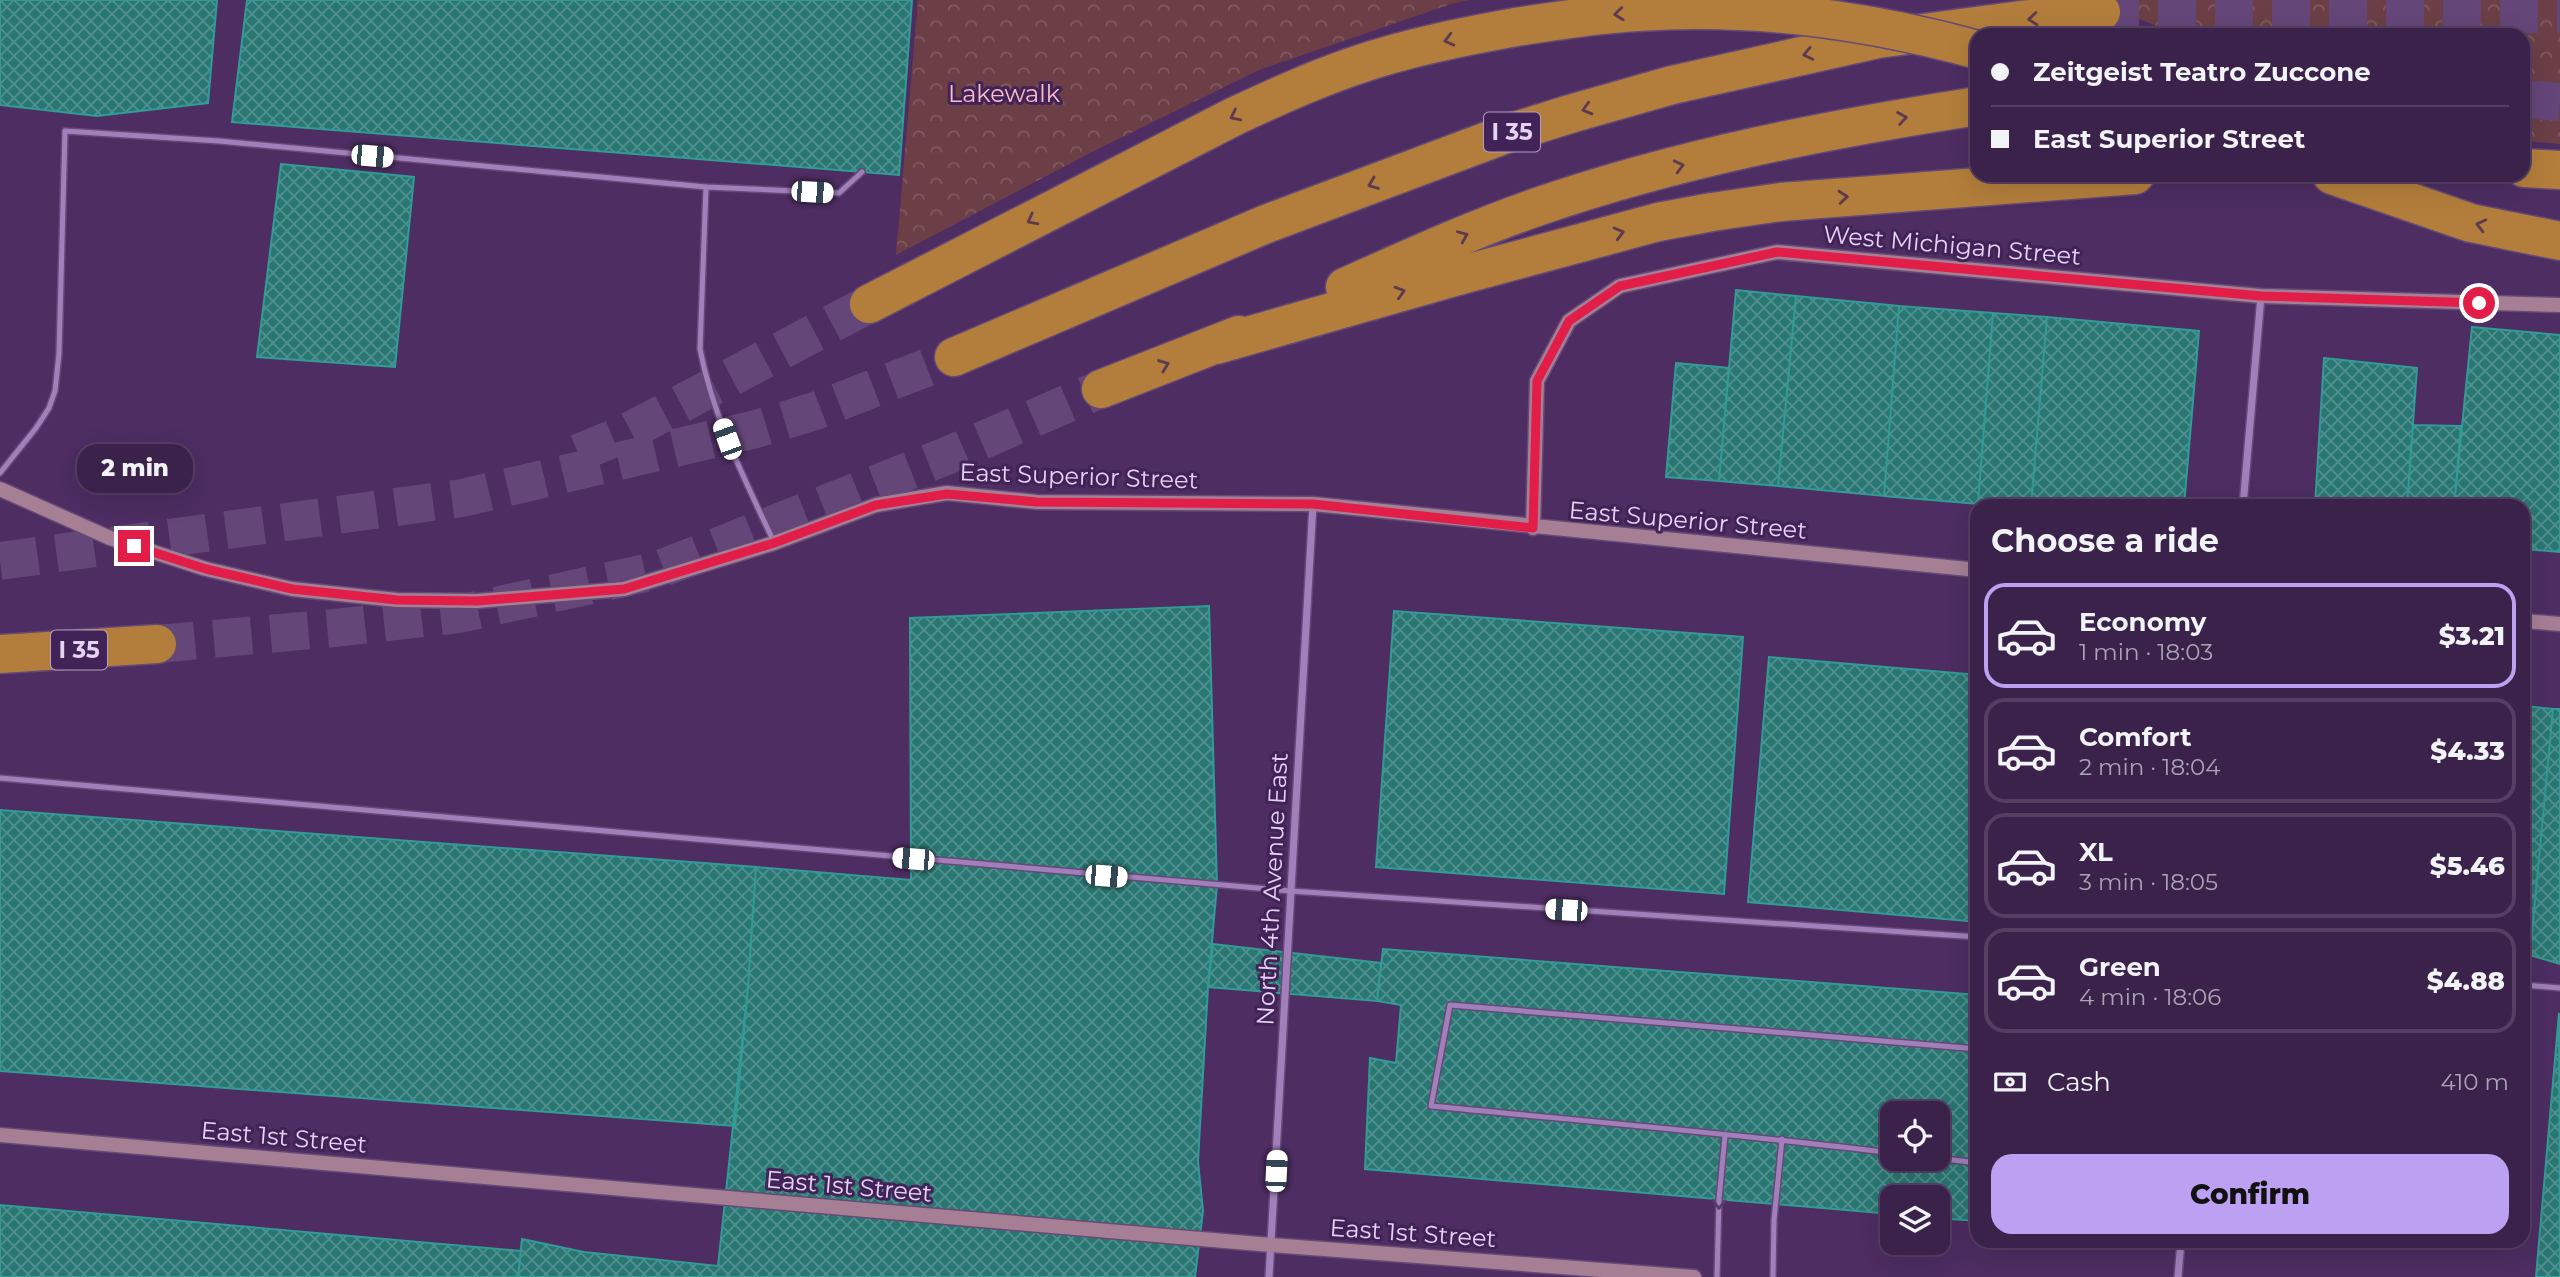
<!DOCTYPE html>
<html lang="en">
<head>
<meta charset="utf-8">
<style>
  :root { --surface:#3a224a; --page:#452f54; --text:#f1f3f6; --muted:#aba4b5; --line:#543f62; --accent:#bca0f2 }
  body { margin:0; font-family:Montserrat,sans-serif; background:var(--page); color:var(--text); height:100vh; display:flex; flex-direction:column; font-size:26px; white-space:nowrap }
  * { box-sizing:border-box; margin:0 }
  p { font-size:23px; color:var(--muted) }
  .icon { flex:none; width:38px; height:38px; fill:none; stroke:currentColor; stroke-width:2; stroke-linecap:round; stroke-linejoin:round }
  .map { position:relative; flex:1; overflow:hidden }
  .panel { position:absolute; left:1970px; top:499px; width:560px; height:749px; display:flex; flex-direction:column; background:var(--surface); border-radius:21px; box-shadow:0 7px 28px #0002,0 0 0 2px var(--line) }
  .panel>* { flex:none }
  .guide { position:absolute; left:1970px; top:28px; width:560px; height:154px; border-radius:21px; box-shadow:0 7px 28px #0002,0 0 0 2px var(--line); display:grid; align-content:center; height:154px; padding:0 21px; background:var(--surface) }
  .fabs { position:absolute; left:1880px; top:1101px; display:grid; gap:14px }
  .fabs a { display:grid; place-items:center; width:70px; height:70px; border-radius:14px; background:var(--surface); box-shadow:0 7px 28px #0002,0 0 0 2px var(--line); font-size:35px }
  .end { position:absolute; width:32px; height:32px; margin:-16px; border:9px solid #e11d48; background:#fff; box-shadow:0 0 0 4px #fff }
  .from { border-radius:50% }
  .bubble { position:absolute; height:49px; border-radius:21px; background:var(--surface); box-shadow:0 7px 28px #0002,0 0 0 2px var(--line); font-size:23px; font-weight:800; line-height:49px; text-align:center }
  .car { position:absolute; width:21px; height:42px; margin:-21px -10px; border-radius:9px; box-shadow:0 0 5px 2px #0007; background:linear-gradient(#fff 24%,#345 0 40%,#fff 0 76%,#345 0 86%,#fff 0) }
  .guide b { display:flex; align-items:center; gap:24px; height:66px; font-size:26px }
  .guide b+b { border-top:2px solid var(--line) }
  .guide i { width:18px; height:18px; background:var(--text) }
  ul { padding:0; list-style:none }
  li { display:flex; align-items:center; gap:21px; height:105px; margin:0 14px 10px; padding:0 7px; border:4px solid var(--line); border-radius:21px }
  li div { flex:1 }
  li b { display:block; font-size:26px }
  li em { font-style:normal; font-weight:800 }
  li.selected { border-color:var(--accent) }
  li>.icon { width:63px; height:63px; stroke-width:1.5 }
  h2 { padding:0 21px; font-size:32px; line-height:84px }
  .pay { display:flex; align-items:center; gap:18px; height:77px; padding:0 21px; font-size:26px }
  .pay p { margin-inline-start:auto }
  .cta { display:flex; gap:14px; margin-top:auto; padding:14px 21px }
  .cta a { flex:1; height:80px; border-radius:21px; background:var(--accent); color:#111; font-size:28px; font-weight:800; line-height:80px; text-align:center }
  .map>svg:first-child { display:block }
  .park { fill:url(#park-crowns) }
  .building { fill:url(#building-cross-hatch); stroke:#329b96; stroke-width:2; fill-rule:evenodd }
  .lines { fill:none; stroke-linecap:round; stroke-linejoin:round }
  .highway-tunnel { stroke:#644678; stroke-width:38; stroke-dasharray:38 19; stroke-linecap:butt }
  .lane-casing { stroke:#654976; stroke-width:8 }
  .street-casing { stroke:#654976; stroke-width:10 }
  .secondary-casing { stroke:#654976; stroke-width:17 }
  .highway-casing { stroke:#654976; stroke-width:41 }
  .lane { stroke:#a17fbb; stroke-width:5 }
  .street { stroke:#a17fbb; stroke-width:7 }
  .secondary { stroke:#a67f95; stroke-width:14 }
  .highway { stroke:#b37e3b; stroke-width:38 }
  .highway-bridge-casing { stroke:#654976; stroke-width:41; stroke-linecap:butt }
  .highway-bridge { stroke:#b37e3b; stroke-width:38 }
  .oneway { stroke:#5e3a50 }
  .oneway2 { stroke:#5a3a70 }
  .route { stroke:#e11d48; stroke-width:9 }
  .labels { text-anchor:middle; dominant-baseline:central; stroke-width:6; stroke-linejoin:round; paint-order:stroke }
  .shield { fill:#422357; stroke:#b39ec4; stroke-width:2 }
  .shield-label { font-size:23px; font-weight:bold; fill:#e4d3f3 }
  .park-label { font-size:24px; fill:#fabdc5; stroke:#422357 }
  .street-label { font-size:24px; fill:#e4d3f3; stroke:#422357 }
</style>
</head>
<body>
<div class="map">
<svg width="2560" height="1277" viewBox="0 0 2560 1277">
  <defs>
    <pattern id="park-crowns" width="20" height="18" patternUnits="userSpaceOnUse" patternTransform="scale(1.75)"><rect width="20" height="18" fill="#6b3f45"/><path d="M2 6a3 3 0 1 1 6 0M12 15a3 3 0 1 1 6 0" fill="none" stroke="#805a60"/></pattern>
    <pattern id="building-cross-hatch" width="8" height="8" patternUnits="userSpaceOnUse" patternTransform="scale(1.75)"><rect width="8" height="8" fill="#297773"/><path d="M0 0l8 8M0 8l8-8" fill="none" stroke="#52908e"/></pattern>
  </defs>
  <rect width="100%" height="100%" fill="#4d2d62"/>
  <path class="park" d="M918,0h551l-15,3 -195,67 -167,82 -196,103z
    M2090,0h470v144l-36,-3v-106h-344z"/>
  <path class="building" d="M0,0h217l-9,103 -111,13 -97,-11z
    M247,0h665l-13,175 -667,-53z
    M281,164l133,13 -19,190 -138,-10z
    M1736,290l60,6 -18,190 -59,-5z
    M1796,296l103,10 -15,190 -106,-10z
    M1899,306l94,7 -15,191 -94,-8z
    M1993,313l54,4 -16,189 -53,-2z
    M2047,317l152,14 -15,175h-153z
    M2472,327l88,8v217l-36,-3v-43h-70z
    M2324,358l93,10 -10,138h-92z
    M1676,363l53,5 -10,113 -53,-4z
    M2413,425l48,1 -7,80h-47z
    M1209,606l8,279 -9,102 -10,174 5,50 -8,66h-677l4,-38 62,13 134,14 30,-279 8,-120 155,13 -1,-262z
    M1394,611l349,26 -19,257 -348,-27z
    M1769,657l209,18v247l-230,-20z
    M2524,706l29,3 -23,246 -6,-1z
    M2553,709h7v255l-30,-9z
    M0,810l756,57 -8,120 -13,139 -735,-55z
    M1213,944l168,19 -4,38 -169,-14z
    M1383,949l595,46v226l-41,-3v-21h-45v17l-527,-45 5,-111 26,5 5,-58 -24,-4zM1892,1113h45v45h-45z
    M2559,1013l1,264h-24z
    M0,1205l521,46 -3,26h-518z"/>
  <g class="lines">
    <path class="highway-tunnel" d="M2101,12l459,2
      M2524,99l36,3
      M578,453l44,-18 247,-131
      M0,561l462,-63 294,-69 59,-18 139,-54
      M157,644l177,-16 125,-14 196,-43 289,-114 157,-68"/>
    <defs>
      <path id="lane" d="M706,187l133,6 23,-21
        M0,473l36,-45 13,-20 6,-17 4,-37 6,-223 154,10 487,46 -6,162c13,68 44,129 73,191
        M0,778l1291,113 687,46
        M2524,985l36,3
        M1892,1153c-154,-19 -308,-32 -461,-47l19,-101 528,44
        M1937,1158l41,5
        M1717,1277l2,-78 6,-63
        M1773,1277l1,-57 8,-81"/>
      <path id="street" d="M2243,506l18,-210
        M1269,1277l44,-773
        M2178,1277l3,-36"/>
      <path id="secondary" d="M0,489l110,49 96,31 86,20 105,11 80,1 147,-12 150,-46 102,-38 71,-12 90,9 276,2 665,66
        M1533,528l4,-147 32,-60 51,-35 157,-34 484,44 299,9
        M2524,621l36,3
        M0,1135l1271,110 423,32"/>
      <path id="highway" d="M2524,168l36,2
        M2332,175l139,48 89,18
        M1345,287c63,-28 126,-57 192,-80 142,-49 292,-78 441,-101
        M869,304l366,-188c39,-18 78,-36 119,-50 52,-18 107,-29 162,-39
        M1216,345l242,-69 200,-54 54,-10 69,-10 354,-27
        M954,357l312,-133 240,-90 64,-20 102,-29 206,-46 143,-19 80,-8
        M1101,389l138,-54
        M0,654l157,-10"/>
    </defs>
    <use href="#lane" class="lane-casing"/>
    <use href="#street" class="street-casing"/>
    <use href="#secondary" class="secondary-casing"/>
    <use href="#highway" class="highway-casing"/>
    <use href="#lane" class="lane"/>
    <use href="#street" class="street"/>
    <use href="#secondary" class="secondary"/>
    <use href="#highway" class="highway"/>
    <defs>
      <path id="highway-bridge" d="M1516,27c40,-6 81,-13 122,-15 114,-8 230,8 340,38"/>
    </defs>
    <use href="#highway-bridge" class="highway-bridge-casing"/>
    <use href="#highway-bridge" class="highway-bridge"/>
  </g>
  <defs><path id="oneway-chevron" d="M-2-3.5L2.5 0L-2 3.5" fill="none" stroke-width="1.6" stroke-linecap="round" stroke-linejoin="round" transform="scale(1.75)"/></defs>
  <g class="oneway">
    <use href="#oneway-chevron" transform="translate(1619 14) rotate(174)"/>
    <use href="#oneway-chevron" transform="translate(2033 19) rotate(175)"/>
    <use href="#oneway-chevron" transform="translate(1449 40) rotate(166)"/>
    <use href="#oneway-chevron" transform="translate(1808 54) rotate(168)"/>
    <use href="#oneway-chevron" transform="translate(1587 109) rotate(164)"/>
    <use href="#oneway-chevron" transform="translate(1235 116) rotate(154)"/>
    <use href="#oneway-chevron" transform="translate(1902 118) rotate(-9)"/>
    <use href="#oneway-chevron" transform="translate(1679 166) rotate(-14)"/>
    <use href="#oneway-chevron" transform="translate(1373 184) rotate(159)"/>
    <use href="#oneway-chevron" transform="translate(1843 197) rotate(-5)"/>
    <use href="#oneway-chevron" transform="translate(1032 220) rotate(153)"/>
    <use href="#oneway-chevron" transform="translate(2481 225) rotate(-166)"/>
    <use href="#oneway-chevron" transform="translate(1619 233) rotate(-15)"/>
    <use href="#oneway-chevron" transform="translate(1463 236) rotate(-23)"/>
    <use href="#oneway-chevron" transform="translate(1400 292) rotate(-16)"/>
    <use href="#oneway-chevron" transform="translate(1164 365) rotate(-21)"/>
  </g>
  <use class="oneway2" href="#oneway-chevron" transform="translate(1719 1204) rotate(92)"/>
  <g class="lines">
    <path class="route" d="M134,546l72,23 86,20 105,11 80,1 147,-12 150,-46 102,-38 71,-11 90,8 276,2 220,24 4,-147 32,-60 51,-35 157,-34 484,44 218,7"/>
  </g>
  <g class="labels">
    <g class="shield">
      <rect x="1484" y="112.5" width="56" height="39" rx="5"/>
      <rect x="51" y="630.5" width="56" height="39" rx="5"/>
    </g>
    <g class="shield-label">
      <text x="1512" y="132">I 35</text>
      <text x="79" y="650">I 35</text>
    </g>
    <g class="park-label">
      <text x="1004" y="93">Lakewalk</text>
    </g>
    <g class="street-label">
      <text transform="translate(1952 245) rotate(5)">West Michigan Street</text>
      <text transform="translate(1079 476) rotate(2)">East Superior Street</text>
      <text transform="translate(1688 520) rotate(5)">East Superior Street</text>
      <text transform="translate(1272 889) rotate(-87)">North 4th Avenue East</text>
      <text transform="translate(284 1137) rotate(5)">East 1st Street</text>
      <text transform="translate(849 1186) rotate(5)">East 1st Street</text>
      <text transform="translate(1413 1233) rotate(4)">East 1st Street</text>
    </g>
  </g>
</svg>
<div class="fabs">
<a><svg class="icon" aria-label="locate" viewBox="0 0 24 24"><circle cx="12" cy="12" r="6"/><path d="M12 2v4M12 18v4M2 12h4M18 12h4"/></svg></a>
<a><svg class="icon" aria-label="layers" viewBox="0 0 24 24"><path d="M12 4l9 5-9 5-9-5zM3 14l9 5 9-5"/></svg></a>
</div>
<i class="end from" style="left:2479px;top:303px"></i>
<i class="end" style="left:134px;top:546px"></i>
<div class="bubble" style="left:77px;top:444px;width:116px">2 min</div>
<i class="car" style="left:372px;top:156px;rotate:95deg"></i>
<i class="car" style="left:812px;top:192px;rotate:93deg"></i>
<i class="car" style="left:727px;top:439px;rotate:340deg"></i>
<i class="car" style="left:913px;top:859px;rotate:275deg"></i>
<i class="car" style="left:1106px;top:876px;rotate:95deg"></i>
<i class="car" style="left:1566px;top:910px;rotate:274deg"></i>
<i class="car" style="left:1276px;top:1171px;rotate:3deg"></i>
<div class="guide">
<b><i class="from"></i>Zeitgeist Teatro Zuccone</b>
<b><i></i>East Superior Street</b>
</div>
<section class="panel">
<h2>Choose a ride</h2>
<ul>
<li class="selected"><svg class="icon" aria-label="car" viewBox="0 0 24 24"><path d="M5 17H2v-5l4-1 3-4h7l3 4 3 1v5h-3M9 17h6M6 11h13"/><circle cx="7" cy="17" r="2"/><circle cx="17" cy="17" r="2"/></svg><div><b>Economy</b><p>1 min · 18:03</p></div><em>$3.21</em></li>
<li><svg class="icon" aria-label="car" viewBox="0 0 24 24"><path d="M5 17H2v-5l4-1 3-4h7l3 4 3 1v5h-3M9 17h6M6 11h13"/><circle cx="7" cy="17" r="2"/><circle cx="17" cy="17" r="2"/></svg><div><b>Comfort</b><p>2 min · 18:04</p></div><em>$4.33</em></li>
<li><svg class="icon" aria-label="car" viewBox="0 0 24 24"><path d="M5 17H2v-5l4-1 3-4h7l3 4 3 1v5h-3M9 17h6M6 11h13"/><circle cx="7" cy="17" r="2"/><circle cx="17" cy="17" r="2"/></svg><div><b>XL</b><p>3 min · 18:05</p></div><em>$5.46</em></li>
<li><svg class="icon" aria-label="car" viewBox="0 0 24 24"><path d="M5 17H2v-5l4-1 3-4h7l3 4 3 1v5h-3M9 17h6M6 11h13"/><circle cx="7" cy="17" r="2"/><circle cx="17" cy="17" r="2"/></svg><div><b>Green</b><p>4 min · 18:06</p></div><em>$4.88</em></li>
</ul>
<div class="pay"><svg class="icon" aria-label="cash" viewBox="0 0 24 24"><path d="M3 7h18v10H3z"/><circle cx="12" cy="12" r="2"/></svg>Cash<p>410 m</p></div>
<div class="cta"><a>Confirm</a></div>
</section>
</div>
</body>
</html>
